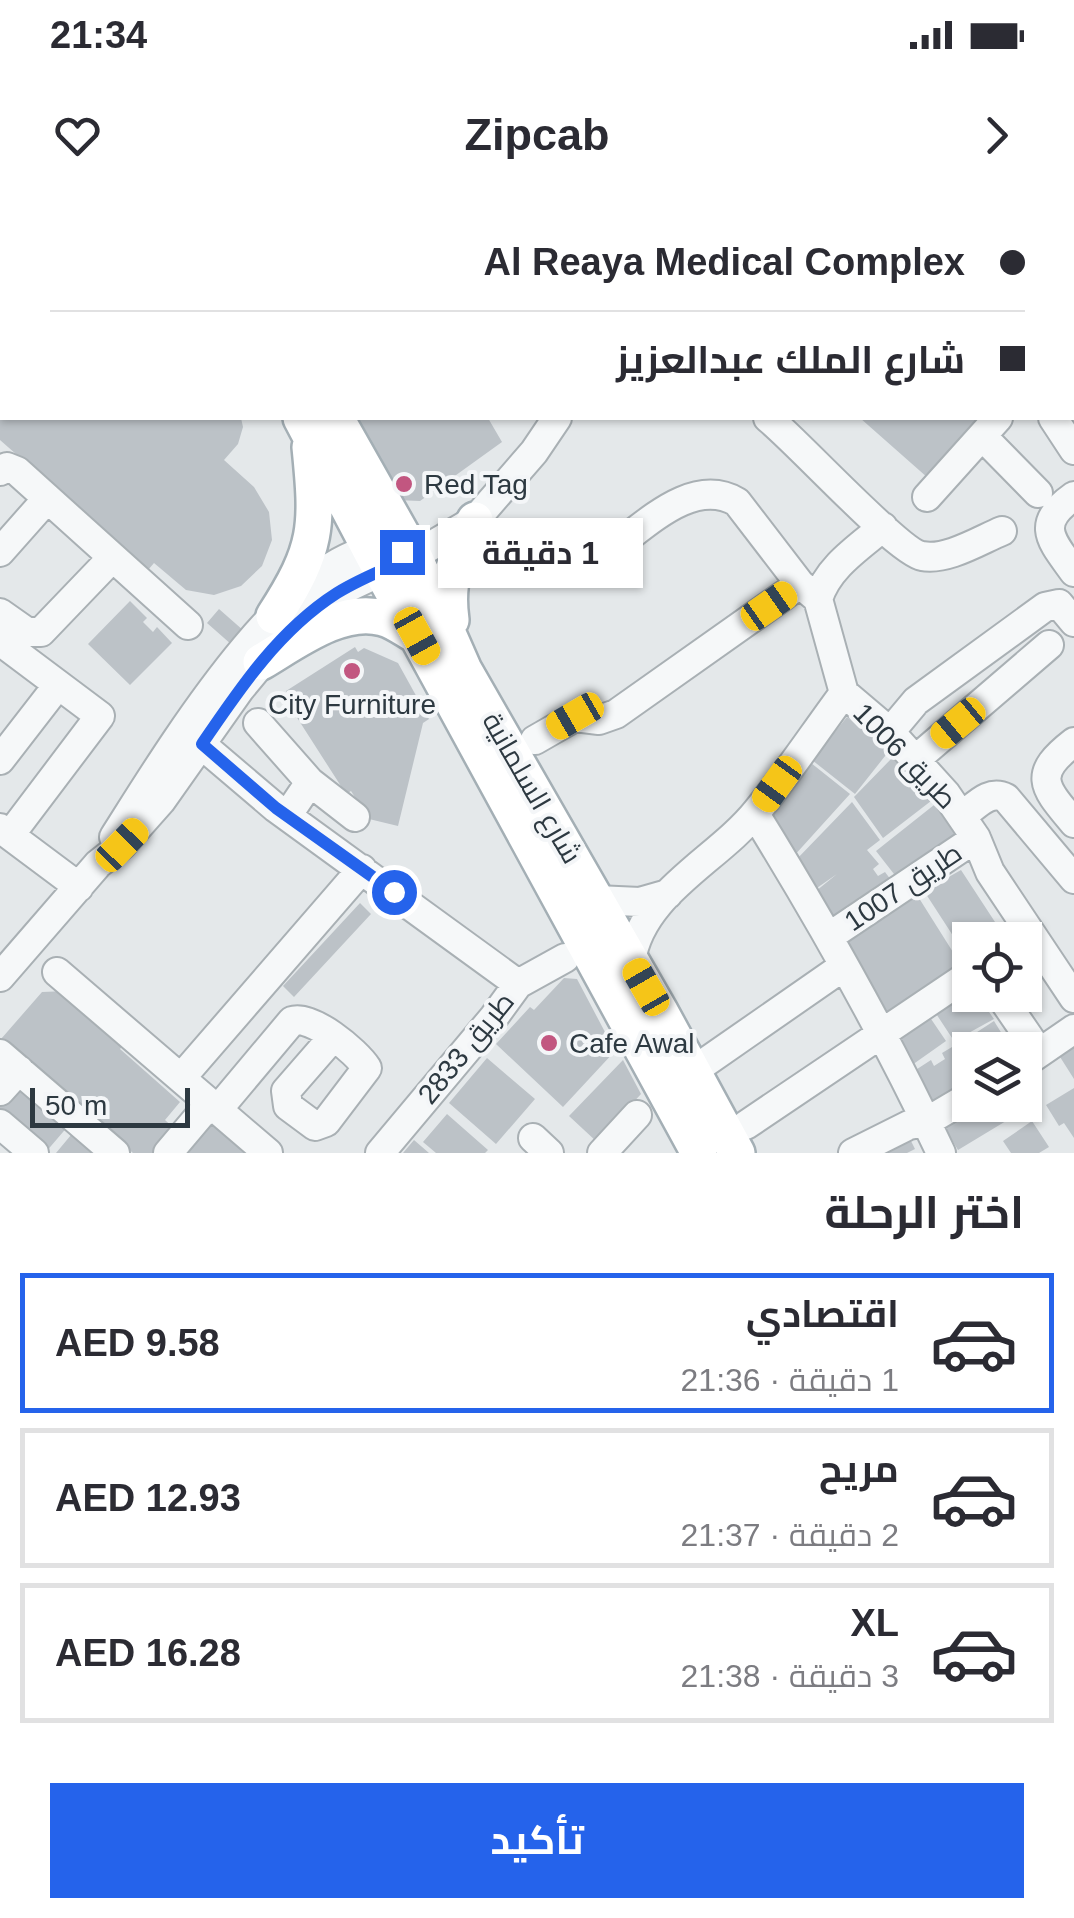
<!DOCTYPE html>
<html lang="ar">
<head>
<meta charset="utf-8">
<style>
  :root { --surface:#fff; --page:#f2f2f3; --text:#2b2b33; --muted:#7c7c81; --line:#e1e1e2; --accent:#2563eb }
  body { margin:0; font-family:Arial,Cairo,sans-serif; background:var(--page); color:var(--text); direction:rtl; height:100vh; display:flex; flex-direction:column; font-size:38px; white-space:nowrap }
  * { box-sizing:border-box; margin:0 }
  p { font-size:32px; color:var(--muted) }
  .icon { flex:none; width:55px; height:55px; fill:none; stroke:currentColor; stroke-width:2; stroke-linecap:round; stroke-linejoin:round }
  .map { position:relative; height:953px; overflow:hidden; direction:ltr }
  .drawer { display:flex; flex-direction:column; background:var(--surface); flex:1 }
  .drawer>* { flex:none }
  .guide { position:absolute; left:0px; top:0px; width:1075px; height:220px; box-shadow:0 2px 8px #0004; direction:rtl; display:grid; align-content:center; height:220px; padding:0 50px; background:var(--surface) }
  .buttons { position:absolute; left:952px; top:722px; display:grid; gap:20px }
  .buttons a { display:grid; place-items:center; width:90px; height:90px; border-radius:0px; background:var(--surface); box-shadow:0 2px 8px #0004; font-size:50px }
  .scale { position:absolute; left:30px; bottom:25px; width:160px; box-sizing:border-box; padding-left:10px; border:5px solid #2d3941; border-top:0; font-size:28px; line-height:35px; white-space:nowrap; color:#2d3941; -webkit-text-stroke:8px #f4f6f8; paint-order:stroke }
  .end { position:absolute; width:45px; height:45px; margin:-22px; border:12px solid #2563eb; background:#fff; box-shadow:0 0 0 5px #fff }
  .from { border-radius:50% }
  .bubble { position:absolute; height:70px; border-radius:0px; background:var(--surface); box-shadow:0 2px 8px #0004; font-size:32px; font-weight:700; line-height:70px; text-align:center; direction:rtl }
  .car { position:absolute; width:30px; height:60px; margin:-30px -15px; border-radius:12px; box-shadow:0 0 8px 2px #0007; background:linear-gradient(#f5c518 24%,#345 0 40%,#f5c518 0 76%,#345 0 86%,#f5c518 0) }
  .guide b { display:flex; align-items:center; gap:35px; height:95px; font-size:38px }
  .guide b+b { border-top:2px solid var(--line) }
  .guide i { width:25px; height:25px; background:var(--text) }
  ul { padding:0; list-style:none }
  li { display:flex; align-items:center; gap:30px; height:140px; margin:0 20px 15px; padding:0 30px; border:5px solid var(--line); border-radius:0px }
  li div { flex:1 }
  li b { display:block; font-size:38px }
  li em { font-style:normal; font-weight:700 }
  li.on { border-color:var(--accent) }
  li>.icon { width:90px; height:90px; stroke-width:1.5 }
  h2 { padding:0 50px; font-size:45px; line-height:120px }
  .primary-button { display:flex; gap:20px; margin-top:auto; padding:20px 50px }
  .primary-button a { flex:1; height:115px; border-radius:0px; background:var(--accent); color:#fff; font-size:40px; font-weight:700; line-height:115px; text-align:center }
  .status { display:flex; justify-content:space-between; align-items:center; height:70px; padding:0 50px; background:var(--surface); direction:ltr }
  .status svg { height:28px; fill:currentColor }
  header { display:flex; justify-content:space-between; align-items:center; height:130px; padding:0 50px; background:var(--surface); font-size:45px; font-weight:700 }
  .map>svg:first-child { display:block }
  .building { fill:#bcc2c7 }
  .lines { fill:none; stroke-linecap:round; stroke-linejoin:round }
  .minor-casing { stroke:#a9b0b4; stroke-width:32 }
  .major-casing { stroke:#a4afb5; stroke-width:40 }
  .path { stroke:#b6bbbe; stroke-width:4; stroke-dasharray:8 8; stroke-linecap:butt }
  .minor { stroke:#f6f8f9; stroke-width:28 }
  .major { stroke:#fff; stroke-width:35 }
  .route { stroke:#2563eb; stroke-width:12 }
  .poi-dot { fill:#c25680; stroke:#f4f6f8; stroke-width:4 }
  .labels { text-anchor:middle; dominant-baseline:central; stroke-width:8; stroke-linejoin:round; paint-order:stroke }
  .poi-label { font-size:28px; fill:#2d3941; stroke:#f4f6f8; text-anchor:start }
  .street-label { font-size:28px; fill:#2d3941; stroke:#f4f6f8 }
</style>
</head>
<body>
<div class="status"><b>21:34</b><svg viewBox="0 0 49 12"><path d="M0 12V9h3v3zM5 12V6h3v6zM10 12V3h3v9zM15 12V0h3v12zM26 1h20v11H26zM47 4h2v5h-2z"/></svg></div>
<header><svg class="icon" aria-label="forward" viewBox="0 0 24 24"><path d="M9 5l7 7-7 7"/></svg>Zipcab<svg class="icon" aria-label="heart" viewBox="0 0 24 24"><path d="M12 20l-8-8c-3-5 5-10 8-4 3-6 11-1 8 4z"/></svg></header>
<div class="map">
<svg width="1074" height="953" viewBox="0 0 1074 953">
  <rect width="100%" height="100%" fill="#e4e8ea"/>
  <path class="building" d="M0,218h241l2,9 -5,17 -14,16 30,27 15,25 3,28 -10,26 -21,20 -27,9 -28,-5 -32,-27 -6,7 -148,-130z
    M349,218h139l14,24 -82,59 -25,-1z
    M860,218h119l-51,60z
    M130,401l17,17 -4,4 10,10 4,-5 15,16 -42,42 -42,-41z
    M219,409l25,22 -12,14 -25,-22z
    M355,447l3,5 6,-4 34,15 31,56 -6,4 -25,103 -29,-7 -18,-28 -5,3 -59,-92 4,-2 -5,-9z
    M847,517l42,34 -34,43 -43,-34z
    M892,558l39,43 -48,37 -29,-41z
    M811,563l39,31 -57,63 -26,-39z
    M852,602l28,38 -13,10 12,14 -6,5 5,7 7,-4 9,12 -57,41 -21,-34 21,-17 -23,16 -20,-28z
    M934,605l29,38 -62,40 -25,-32z
    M961,670l34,52 -36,23 -35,-54z
    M912,687l51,81 -69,46 -15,-6 -40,-70z
    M360,703l11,11 -77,83 -11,-11z
    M564,778l13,1 38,72 -52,56 -67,-63 34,-37 4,3z
    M67,791l59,51 -6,7 60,53 -15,18 12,11 -19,22h-25l-132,-114 41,-47z
    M970,795h7l17,24 -40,22 -23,-35 24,-10 4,6z
    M927,813l19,28 -34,24 -17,-24z
    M994,821l18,29h-42v39l-36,22 -23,-38 20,-13 3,6 11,-7 -3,-6 25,-15 3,5 7,-5 -3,-4z
    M1074,838v41l-19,-30z
    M487,858l48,41 -39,45 -47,-41z
    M623,860l18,34 -44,48 -28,-26z
    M16,880l53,45 -24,28 -45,-36v-19z
    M1074,888v50l-10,-15 -5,3 -13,-21z
    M974,905h49l3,4 -68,41 -16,-26z
    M447,914l41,36 -3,3h-49l-13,-11z
    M213,919l39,34h-68z
    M1032,921l17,26 -10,6h-28l-8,-12z
    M76,929l29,24h-49z
    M905,929l10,20 -8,4h-49z
    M414,940l15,13h-26z"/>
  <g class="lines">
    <defs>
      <path id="minor" d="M353,0l2,2
        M452,0l2,2
        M640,0l3,2
        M875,0l3,2
        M40,2l4,-2
        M383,2l3,-2
        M698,2l2,-2
        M916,2l3,-2
        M0,40l2,-3
        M0,76l2,-3
        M1072,133l2,1
        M1072,154l2,1
        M1072,198l2,-1
        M768,218c29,23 130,134 154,138 25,5 58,-16 80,-25
        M1053,218l21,32
        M982,236l56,57
        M0,271l7,-4 10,4 171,154
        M1074,296c-40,28 -23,44 0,76
        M927,297l71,-79
        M612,349c34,-24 81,-73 125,-47l63,82 18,15 26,94 46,39 56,62 30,44 14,34 84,126
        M0,352l47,-53
        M818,399c10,-32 40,-51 65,-72
        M0,413l27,19h14l71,-74
        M0,441l100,75 -90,119
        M258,523l52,59 -23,34
        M890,532l26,-31 129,-94 14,-3 15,18
        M189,534l87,74 242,176
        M535,540l40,-23 24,3 17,-6 184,-130
        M1074,542c-43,33 -30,45 0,81
        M0,560l58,-75
        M915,560l134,-115
        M310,582l45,35
        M755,614c68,110 131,222 186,339
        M962,616c14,-10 27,-27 44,-18l68,81
        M0,628l79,59
        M114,637c46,-72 180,-298 276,-288
        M596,700l44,2 28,-8
        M830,736l146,-98
        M631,761c10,-68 86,-100 126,-150 31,-38 58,-79 87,-118
        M57,772l211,181
        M0,777l98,-113 24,-19 39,-44 79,-112 44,-53 54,-44 76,-36 61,-36 59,-68 23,-34
        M1000,795l39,57
        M0,854l115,99
        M1026,862l48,-33
        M693,871l151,-105
        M181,878l181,-209
        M0,891l19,-21
        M219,908l73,-87c19,-7 64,30 75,47l-41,54 -11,4 -27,-20 -2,-15 47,-54
        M0,924l34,29
        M746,925l224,-151
        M533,938l16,15
        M168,953l33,-39 11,-7
        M380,953l114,-136 24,-33 47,-26
        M602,953l35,-38
        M853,953l56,-28 17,-3 44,-26"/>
      <path id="major" d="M148,0l2,2
        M190,0l2,2
        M301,218l80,152 318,583
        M336,218l78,138 50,114 197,343 76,140
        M274,416c44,-68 44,-89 36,-169
        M451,420c-6,-43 6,-63 24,-100
        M261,462c34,-20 81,-56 122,-44 12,3 23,12 34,18"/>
    </defs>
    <use href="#minor" class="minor-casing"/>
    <use href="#major" class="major-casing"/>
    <path class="path" d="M495,2l2,-2"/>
    <use href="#minor" class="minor"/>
    <use href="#major" class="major"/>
  </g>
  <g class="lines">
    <path class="route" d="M394,692l-118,-84 -74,-64c38,-56 77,-114 135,-151 24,-15 51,-25 77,-37l-12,-4"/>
  </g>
  <g class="poi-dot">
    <circle cx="404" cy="284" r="10"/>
    <circle cx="352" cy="471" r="10"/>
    <circle cx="549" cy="843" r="10"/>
  </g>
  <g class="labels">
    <g class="poi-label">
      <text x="424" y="284">Red Tag</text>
      <text x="352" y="504" text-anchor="middle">City Furniture</text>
      <text x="569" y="843">Cafe Awal</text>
    </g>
    <g class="street-label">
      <text transform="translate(905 556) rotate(46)">طريق 1006</text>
      <text transform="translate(532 588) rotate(60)">شارع السلمانية</text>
      <text transform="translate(903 687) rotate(-34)">طريق 1007</text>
      <text transform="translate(466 848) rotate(-51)">طريق 2833</text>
    </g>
  </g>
</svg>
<div class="buttons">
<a><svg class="icon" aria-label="locate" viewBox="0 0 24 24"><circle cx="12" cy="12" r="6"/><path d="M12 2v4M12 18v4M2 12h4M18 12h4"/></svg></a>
<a><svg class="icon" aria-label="layers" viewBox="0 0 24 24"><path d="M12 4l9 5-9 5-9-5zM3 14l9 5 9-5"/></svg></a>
</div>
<div class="scale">50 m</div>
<i class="end from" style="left:394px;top:692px"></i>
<i class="end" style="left:402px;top:352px"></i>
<div class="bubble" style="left:438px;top:318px;width:205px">1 دقيقة</div>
<i class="car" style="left:769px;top:406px;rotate:55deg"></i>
<i class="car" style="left:417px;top:436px;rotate:151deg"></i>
<i class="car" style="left:575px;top:516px;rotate:240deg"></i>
<i class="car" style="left:958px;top:523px;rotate:230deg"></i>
<i class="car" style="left:777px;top:584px;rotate:216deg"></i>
<i class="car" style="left:122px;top:645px;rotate:44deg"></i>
<i class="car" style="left:646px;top:787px;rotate:330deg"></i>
<div class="guide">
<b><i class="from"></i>Al Reaya Medical Complex</b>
<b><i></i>شارع الملك عبدالعزيز</b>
</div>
</div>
<section class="drawer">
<h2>اختر الرحلة</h2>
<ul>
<li class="on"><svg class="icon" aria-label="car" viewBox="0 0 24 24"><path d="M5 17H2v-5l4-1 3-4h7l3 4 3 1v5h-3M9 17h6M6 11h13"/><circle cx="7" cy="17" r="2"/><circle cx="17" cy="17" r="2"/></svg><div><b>اقتصادي</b><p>1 دقيقة · 21:36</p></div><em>AED 9.58</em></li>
<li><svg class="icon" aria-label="car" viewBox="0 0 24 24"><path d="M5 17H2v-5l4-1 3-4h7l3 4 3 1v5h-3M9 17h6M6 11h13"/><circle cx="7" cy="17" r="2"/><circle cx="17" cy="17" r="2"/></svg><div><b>مريح</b><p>2 دقيقة · 21:37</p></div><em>AED 12.93</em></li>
<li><svg class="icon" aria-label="car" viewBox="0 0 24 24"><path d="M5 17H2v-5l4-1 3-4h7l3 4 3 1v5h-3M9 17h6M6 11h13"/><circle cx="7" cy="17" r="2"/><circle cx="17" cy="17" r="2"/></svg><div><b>XL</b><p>3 دقيقة · 21:38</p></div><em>AED 16.28</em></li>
</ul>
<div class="primary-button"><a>تأكيد</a></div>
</section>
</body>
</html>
